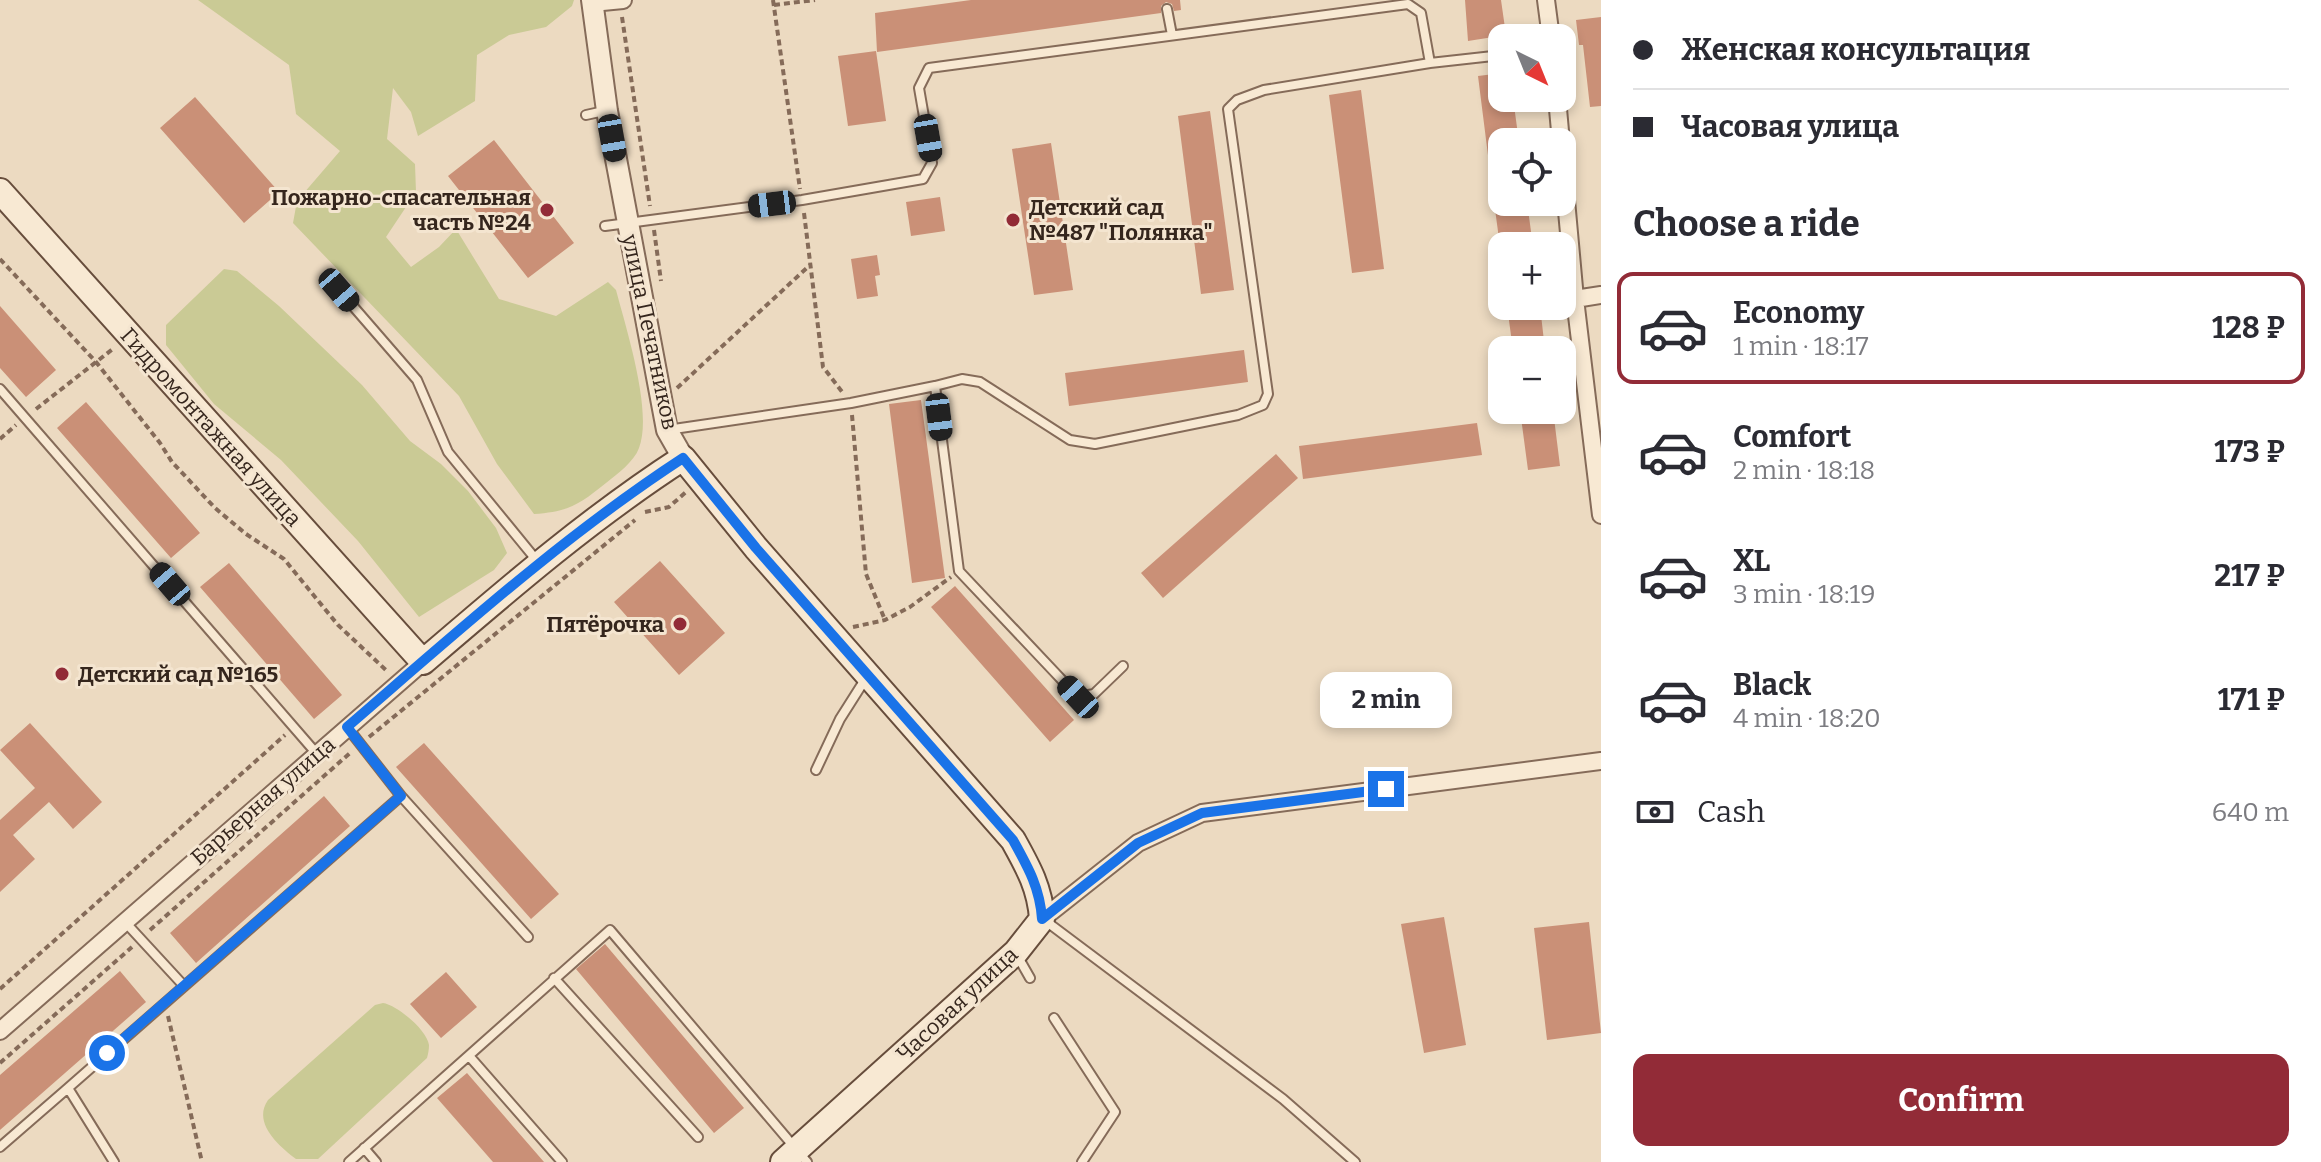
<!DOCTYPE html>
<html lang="en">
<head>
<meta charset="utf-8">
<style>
  :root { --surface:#fff; --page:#f2f2f3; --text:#2b2b33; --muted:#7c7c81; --line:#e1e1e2; --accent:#922b37 }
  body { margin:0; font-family:Bitter,serif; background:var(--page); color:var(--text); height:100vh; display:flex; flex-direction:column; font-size:30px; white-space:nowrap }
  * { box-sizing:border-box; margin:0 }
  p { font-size:26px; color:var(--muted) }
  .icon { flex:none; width:44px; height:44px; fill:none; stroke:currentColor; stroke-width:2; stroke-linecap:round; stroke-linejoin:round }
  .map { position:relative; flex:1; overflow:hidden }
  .sheet { display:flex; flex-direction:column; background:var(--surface); width:720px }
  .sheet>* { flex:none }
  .hud { display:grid; align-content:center; height:176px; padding:0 32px; background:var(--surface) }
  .needle { width:52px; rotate:137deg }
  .buttons { position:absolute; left:1488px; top:24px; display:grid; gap:16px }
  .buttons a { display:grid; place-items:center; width:88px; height:88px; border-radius:16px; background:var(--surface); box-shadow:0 4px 12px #0003; font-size:40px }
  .end { position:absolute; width:36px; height:36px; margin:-18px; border:10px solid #1a73e8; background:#fff; box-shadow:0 0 0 4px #fff }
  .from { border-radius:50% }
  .bubble { position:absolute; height:56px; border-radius:16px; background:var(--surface); box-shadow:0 4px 12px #0003; font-size:26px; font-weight:700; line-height:56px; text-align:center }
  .car { position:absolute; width:24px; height:48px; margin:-24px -12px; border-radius:10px; box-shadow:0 0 6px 2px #0007; background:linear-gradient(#222 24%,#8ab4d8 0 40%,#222 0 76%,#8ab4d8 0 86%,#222 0) }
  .hud b { display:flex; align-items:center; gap:28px; height:76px; font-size:30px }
  .hud b+b { border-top:2px solid var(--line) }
  .hud i { width:20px; height:20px; background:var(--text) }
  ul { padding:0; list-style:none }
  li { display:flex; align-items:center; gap:24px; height:112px; margin:0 16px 12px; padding:0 16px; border:4px solid transparent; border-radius:16px }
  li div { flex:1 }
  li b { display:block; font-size:30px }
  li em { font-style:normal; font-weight:700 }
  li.active { border-color:var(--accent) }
  li>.icon { width:72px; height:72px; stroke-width:1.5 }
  h2 { padding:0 32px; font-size:36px; line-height:96px }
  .pay { display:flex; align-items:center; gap:20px; height:88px; padding:0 32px; font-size:30px }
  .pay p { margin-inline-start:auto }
  .primary-button { display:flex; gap:16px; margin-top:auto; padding:16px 32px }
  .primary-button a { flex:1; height:92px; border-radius:16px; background:var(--accent); color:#fff; font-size:32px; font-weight:700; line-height:92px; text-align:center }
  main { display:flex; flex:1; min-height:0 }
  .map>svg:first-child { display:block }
  .green { fill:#caca95 }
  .building { fill:#ca9077 }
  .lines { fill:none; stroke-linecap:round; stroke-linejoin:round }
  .service-casing { stroke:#856b59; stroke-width:12 }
  .minor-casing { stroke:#856b59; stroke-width:20 }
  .tertiary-casing { stroke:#856b59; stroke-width:24 }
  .secondary-casing { stroke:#674d3c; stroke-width:28 }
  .path { stroke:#856b59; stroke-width:4; stroke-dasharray:6 4; stroke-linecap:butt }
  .service { stroke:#f8e9d3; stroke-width:8 }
  .minor { stroke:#f8e9d3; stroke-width:16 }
  .tertiary { stroke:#f8e9d3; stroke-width:20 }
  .secondary { stroke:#f8e9d3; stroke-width:24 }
  .route { stroke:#1a73e8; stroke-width:10 }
  .poi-dot { fill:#922b37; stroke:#f4e5d0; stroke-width:3 }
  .labels { text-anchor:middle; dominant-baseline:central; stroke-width:6; stroke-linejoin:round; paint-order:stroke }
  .poi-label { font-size:22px; font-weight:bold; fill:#35261d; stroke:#f4e5d0; text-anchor:end }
  .street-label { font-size:22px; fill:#35261d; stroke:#f4e5d0 }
</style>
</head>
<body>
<main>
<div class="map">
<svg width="1601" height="1162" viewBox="0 0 1601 1162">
  <rect width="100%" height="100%" fill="#ecdac1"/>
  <path class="green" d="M198,0h376l-2,6 -26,21 -37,8 -32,20 -2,46 -57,35 -7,-24 -18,-24 -6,51 28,25 1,28 -30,45 25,30 28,-20 17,-18 43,70 57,17 52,-34 8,8c10,38 37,122 23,158 -5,14 -22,26 -33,35 -26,21 -38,29 -72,31l-37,-50 -38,-68 -166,-173 4,-22 43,-50 -44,-37 -7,-49z
    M224,269l13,2 42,35 83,79 48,56 31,23 27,27 28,37 11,25 -13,17 -75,47 -61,-76 -77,-81 -67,-56 -48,-59v-20z
    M383,1003c14,2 44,27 46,42 0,5 -1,9 -2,13l-109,101h-22c-17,-13 -44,-36 -28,-59l107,-95z"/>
  <path class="building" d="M971,0h209l1,10 -7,1 -2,-7 -6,-2 -5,4v7l-284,39 -2,-39z
    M1465,0h36l5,35 -38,6z
    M1601,17v89l-11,1 -7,-62h-4l-3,-25z
    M876,51l10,70 -38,5 -10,-70z
    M1502,73v25h11l6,44h-17v45h-10l-14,-111z
    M1361,90l23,179 -32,4 -23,-178z
    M195,97l84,95 -35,31 -84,-95z
    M1210,111l24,179 -33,4 -23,-178z
    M494,140l80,103 -46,35 -80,-102z
    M1051,143l22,147 -39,5 -22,-146z
    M940,197l5,34 -34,5 -5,-34z
    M1494,202h33l6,44h-33z
    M877,255l3,20 -5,1 3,20 -21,3 -6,-40z
    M0,306l56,64 -30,27 -26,-29z
    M1507,306h33l5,44h-32z
    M1244,350l4,32 -179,24 -4,-33z
    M921,400l24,178 -33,5 -23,-179z
    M86,402l114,131 -29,25 -114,-130z
    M1520,410h33l7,56 -32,4z
    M1477,423l5,32 -179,24 -4,-33z
    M1276,454l22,24 -135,120 -22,-25z
    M660,561l65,72 -46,42 -65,-73z
    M229,563l113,132 -28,24 -114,-132z
    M955,586l119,134 -24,22 -119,-135z
    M30,723l72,79 -29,27 -24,-27 -36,33 22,24 -35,33v-72l35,-32 -35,-38z
    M424,743l135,151 -28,25 -135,-152z
    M324,796l26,30 -154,137 -26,-30z
    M1444,917l22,128 -42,8 -23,-129z
    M1589,922l12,111 -54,7 -13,-112z
    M605,944l139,164 -30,25 -138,-164z
    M120,971l26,31 -146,128v-55z
    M446,972l31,35 -36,31 -31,-34z
    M467,1073l77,89h-51l-56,-64z"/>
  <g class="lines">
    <defs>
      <path id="service" d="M1167,9l5,26
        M586,115l18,-4
        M605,226l197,-26 121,-21 9,-16 -13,-75 10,-20 479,-64 13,9 9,50 72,-8
        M339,290l78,90 31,72 90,110
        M935,386l27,-7 18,3 90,58 25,4 143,-29 25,-10 5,-11 -40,-285 9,-9 27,-10 166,-27
        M0,389l317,365
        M667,430l184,-27 84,-17 24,185 119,126 16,-3 29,-28
        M816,770l24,-51 26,-41
        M401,796l127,141
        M1043,919l240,180 72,63
        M125,922l59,64
        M1018,957l12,21
        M554,978l144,159
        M1054,1018l61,94 -33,50
        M470,1057l92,105
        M0,1147l68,-59
        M364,1148l12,14
        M114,1162l-46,-74 333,-292 -54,-69
        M349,1162l261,-232 197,232"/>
      <path id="minor" d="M1546,0l5,38
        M592,3l31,-3
        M1557,98l4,44
        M1562,156l13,143 26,216
        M1575,299l26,-4
        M1042,919l96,-76 64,-30 399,-52
        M0,1031l423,-369"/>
      <path id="tertiary" d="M592,0l15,111 60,319 16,28"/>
      <path id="secondary" d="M0,191l423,471c84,-72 167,-144 260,-204l73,90 257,292c15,27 27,48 29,79l-26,33 -233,210"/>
    </defs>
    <use href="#service" class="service-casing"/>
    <use href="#minor" class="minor-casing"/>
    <use href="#tertiary" class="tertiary-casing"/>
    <use href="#secondary" class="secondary-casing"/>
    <path class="path" d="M773,0l27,189
      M774,5l41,-5
      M622,17l28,189
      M804,213l19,154 20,26
      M654,230l7,51
      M0,259l96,103 64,81 12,19 43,46 31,26 38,25 54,66 50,47
      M677,388l133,-123
      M36,409l78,-61
      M852,415l14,159 19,46
      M0,439l16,-14
      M645,512l24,-5 17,-15
      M853,627l32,-7 25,-13 41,-30
      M369,737l266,-217
      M150,930l200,-177
      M0,989l285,-254
      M168,1016l34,146
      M0,1063l132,-116"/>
    <use href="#service" class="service"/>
    <use href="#minor" class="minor"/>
    <use href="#tertiary" class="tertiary"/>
    <use href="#secondary" class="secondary"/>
  </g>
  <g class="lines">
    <path class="route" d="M107,1053l294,-257 -54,-69c109,-94 215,-190 336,-269l73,90 257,292c15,27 27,48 29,79l96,-76 64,-30 184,-24"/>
  </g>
  <g class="poi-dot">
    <circle cx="547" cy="210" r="8"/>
    <circle cx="1013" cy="220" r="8"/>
    <circle cx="680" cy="624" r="8"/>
    <circle cx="62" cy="674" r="8"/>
  </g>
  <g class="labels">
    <g class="poi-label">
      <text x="531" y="197">Пожарно-спасательная<tspan x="531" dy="25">часть №24</tspan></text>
      <text x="1029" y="207" text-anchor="start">Детский сад<tspan x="1029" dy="25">№487 "Полянка"</tspan></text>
      <text x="664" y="624">Пятёрочка</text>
      <text x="78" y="674" text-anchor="start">Детский сад №165</text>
    </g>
    <g class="street-label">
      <text transform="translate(650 332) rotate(78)">улица Печатников</text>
      <text transform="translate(211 427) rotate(48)">Гидромонтажная улица</text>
      <text transform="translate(263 801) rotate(-41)">Барьерная улица</text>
      <text transform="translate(957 1004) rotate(-43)">Часовая улица</text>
    </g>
  </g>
</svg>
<div class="buttons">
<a><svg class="needle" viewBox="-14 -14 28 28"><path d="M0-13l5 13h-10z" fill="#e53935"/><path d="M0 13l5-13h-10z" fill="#7c7c81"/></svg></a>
<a><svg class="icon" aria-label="locate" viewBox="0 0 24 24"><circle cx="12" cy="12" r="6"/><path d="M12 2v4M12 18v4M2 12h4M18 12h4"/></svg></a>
<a>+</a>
<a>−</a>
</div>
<i class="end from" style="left:107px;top:1053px"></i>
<i class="end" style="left:1386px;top:789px"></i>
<div class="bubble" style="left:1320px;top:672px;width:132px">2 min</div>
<i class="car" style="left:612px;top:138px;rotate:170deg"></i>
<i class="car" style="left:928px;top:138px;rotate:170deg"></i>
<i class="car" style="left:772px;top:204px;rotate:263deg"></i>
<i class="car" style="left:339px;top:290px;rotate:139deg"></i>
<i class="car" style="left:939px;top:417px;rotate:173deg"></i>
<i class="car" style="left:170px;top:584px;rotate:319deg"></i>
<i class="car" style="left:1078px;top:697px;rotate:317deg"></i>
</div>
<section class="sheet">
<div class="hud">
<b><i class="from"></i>Женская консультация</b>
<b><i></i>Часовая улица</b>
</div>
<h2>Choose a ride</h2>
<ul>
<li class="active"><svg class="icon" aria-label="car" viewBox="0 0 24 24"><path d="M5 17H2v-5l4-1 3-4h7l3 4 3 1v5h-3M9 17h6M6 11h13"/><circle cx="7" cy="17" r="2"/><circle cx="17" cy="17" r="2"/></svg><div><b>Economy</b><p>1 min · 18:17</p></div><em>128 ₽</em></li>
<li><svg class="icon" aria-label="car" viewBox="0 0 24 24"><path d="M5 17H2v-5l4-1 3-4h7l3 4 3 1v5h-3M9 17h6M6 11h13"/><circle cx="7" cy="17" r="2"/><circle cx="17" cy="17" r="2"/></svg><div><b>Comfort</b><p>2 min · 18:18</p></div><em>173 ₽</em></li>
<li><svg class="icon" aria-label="car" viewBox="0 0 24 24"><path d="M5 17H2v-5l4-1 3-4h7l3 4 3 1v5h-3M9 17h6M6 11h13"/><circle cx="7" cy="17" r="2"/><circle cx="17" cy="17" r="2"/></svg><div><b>XL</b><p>3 min · 18:19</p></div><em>217 ₽</em></li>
<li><svg class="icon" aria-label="car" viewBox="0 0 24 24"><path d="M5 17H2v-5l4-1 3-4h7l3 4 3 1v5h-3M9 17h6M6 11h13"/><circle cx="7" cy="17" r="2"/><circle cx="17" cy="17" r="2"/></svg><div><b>Black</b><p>4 min · 18:20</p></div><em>171 ₽</em></li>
</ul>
<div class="pay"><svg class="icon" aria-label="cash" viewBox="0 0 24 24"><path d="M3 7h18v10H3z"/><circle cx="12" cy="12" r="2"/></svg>Cash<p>640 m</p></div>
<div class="primary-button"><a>Confirm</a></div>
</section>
</main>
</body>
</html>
